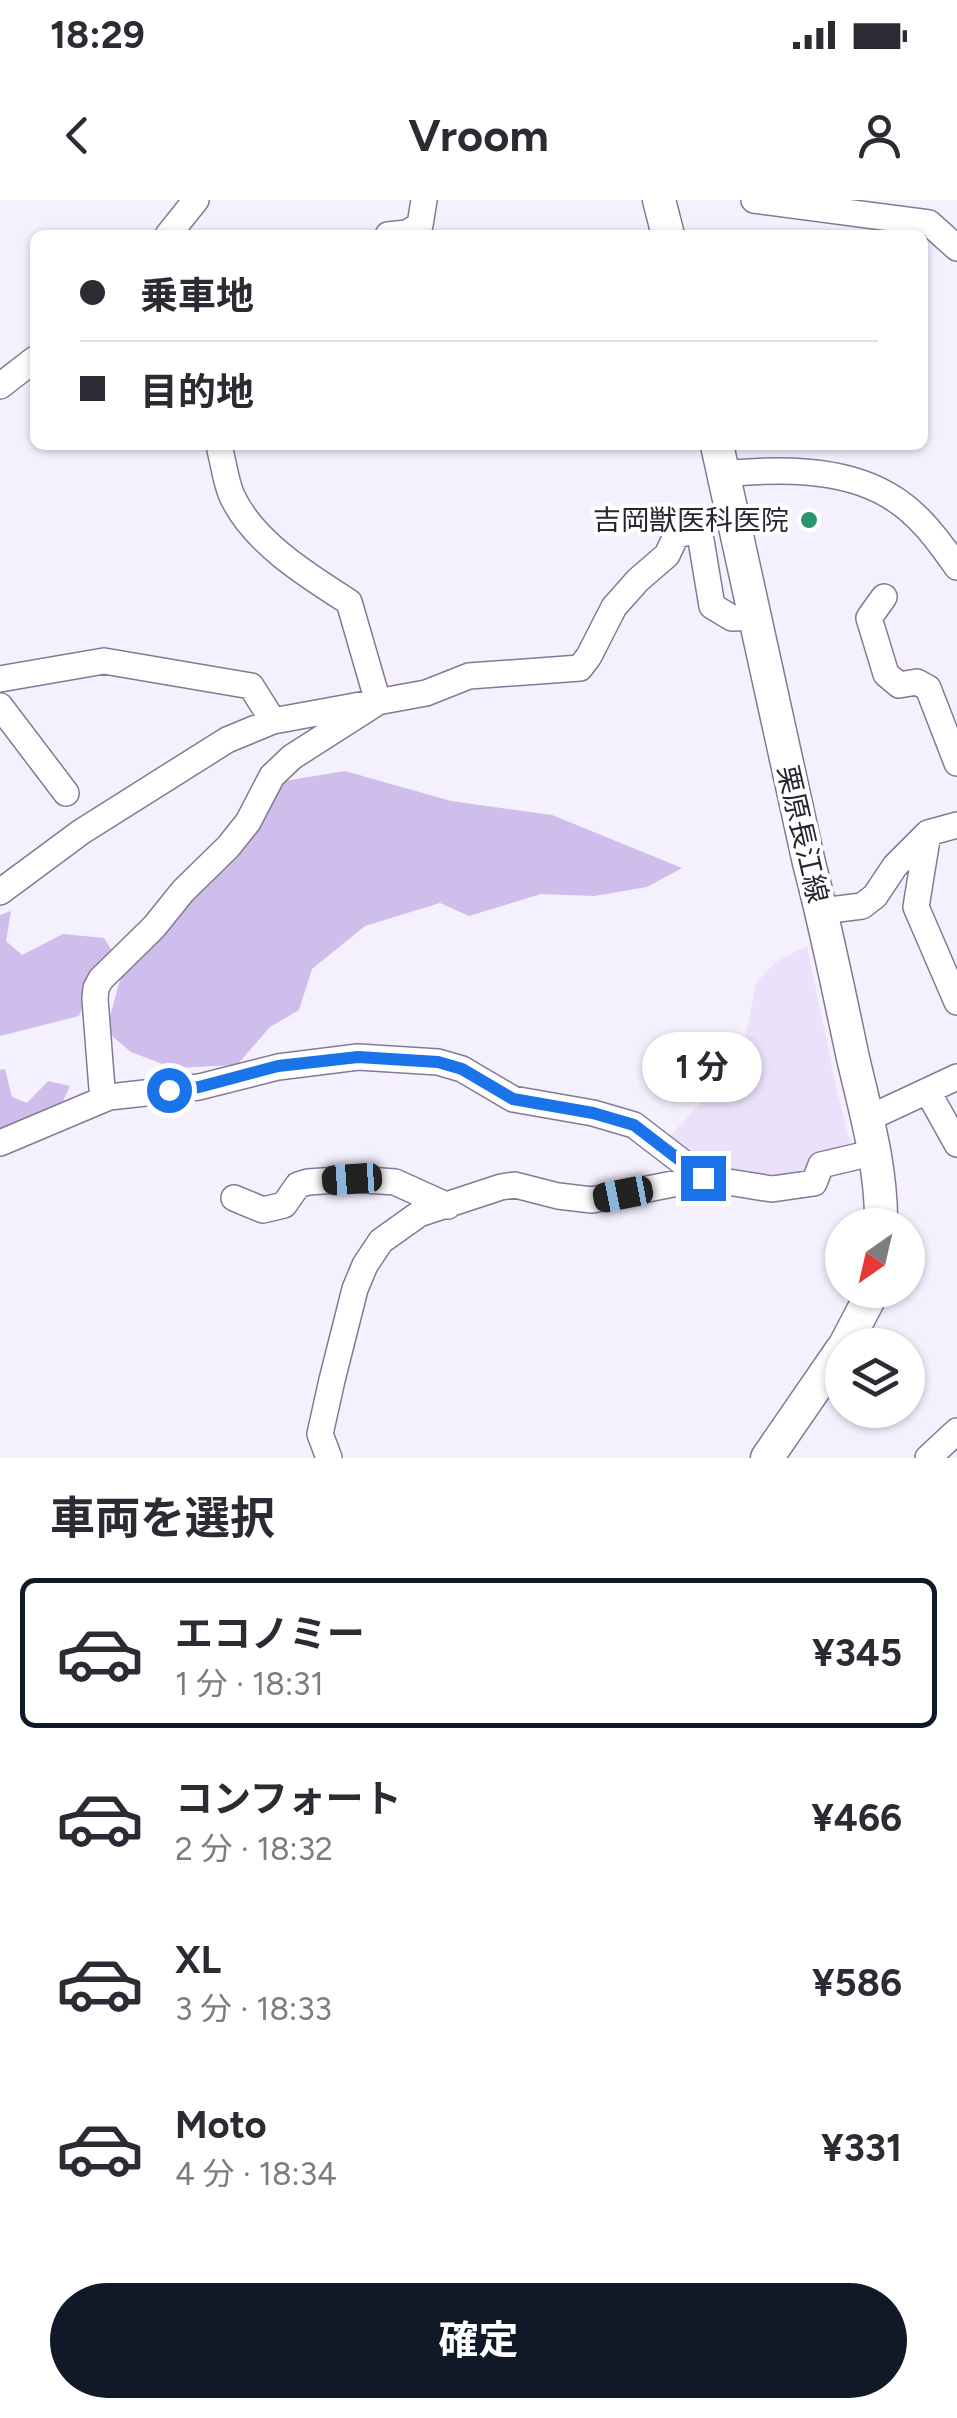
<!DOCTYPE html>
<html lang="ja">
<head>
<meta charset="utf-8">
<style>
  :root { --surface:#fff; --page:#f7f7f7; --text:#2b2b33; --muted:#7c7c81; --line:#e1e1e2; --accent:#111827 }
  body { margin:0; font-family:Figtree,"Noto Sans JP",sans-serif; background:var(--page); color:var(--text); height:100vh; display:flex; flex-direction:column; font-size:38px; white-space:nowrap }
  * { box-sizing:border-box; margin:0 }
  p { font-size:32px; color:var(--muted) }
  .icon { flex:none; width:55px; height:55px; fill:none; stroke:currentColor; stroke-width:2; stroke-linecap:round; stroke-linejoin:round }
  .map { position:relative; height:1258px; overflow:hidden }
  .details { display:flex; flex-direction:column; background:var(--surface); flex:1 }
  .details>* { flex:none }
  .top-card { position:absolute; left:30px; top:30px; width:898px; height:220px; border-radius:15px; box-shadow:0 2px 8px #0004; display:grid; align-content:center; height:220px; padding:0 50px; background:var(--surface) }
  .needle { width:65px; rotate:214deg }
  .fabs { position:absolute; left:825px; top:1008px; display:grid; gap:20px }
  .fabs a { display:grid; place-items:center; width:100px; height:100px; border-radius:50%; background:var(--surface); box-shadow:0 2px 8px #0004; font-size:50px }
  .end { position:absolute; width:45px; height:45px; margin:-22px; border:12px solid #1a73e8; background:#fff; box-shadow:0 0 0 5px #fff }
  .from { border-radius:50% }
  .bubble { position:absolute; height:70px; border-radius:35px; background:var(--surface); box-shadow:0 2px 8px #0004; font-size:32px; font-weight:700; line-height:70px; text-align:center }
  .car { position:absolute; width:30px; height:60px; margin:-30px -15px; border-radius:12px; box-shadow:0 0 8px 2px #0007; background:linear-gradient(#222 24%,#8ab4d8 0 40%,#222 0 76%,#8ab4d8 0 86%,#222 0) }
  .top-card b { display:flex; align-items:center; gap:35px; height:95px; font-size:38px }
  .top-card b+b { border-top:2px solid var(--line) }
  .top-card i { width:25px; height:25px; background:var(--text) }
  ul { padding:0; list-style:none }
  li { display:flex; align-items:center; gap:30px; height:150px; margin:0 20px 15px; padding:0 30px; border:5px solid transparent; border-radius:15px }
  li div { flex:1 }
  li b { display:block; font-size:38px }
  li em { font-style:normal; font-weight:700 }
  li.selected { border-color:var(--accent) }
  li>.icon { width:90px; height:90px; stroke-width:1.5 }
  h2 { padding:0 50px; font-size:45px; line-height:120px }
  .cta { display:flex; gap:20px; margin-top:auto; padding:20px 50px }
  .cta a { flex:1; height:115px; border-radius:60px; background:var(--accent); color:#fff; font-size:40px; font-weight:700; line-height:115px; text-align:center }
  .status { display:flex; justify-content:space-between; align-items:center; height:70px; padding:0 50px; background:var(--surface); direction:ltr }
  .status svg { height:28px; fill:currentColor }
  header { display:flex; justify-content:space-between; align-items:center; height:130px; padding:0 50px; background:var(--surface); font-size:45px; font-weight:700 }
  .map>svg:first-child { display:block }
  .built { fill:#ebe1fa }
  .green { fill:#cfbdeb }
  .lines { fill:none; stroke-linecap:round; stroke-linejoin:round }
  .minor-casing { stroke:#857897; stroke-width:28 }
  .major-casing { stroke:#857897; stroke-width:35 }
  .minor { stroke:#fff; stroke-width:25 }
  .major { stroke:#fff; stroke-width:32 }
  .route { stroke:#1a73e8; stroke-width:12 }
  .poi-dot { fill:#299372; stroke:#fff; stroke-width:4 }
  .labels { text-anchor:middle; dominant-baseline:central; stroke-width:8; stroke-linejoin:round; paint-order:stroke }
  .poi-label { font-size:28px; fill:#2a2532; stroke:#fff; text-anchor:end }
  .street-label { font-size:28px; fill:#2a2532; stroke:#fff }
</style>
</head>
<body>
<div class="status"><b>18:29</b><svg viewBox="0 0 49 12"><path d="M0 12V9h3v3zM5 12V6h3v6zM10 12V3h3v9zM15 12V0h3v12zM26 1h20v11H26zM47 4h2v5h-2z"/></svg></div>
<header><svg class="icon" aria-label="back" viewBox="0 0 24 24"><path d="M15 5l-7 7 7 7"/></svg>Vroom<svg class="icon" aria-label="person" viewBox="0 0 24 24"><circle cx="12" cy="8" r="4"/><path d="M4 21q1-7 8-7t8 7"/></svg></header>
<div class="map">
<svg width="957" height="1258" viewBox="0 0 957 1258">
  <rect width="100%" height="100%" fill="#f5f0fe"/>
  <path class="built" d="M807,746l31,150 13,49 -5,8 -37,24 -21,6 -74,-10 -47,-34 74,-78 15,-78 20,-21z"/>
  <path class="green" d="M345,571l106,30 101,14 130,53 -35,19 -53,9 -53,-2 -72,22 -29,-13 -75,23 -53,43 -13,41 -29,17 -33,38 -64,3 -42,-16 -25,-21 14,-51 54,-79 99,-118z
    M11,711l-5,30 16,14 41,-21 41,4 12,19 -28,38 -9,21 -79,20v-121z
    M5,869l7,28 15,6 21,-22 22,5 -12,26 -58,30v-72z"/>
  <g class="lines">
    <defs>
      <path id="minor" d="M754,0l175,23 28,25
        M168,35l28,-35
        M388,35l19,-2 13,-8 4,-25
        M0,186l35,-27
        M221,245l-1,5c4,15 6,33 12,46 21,46 76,80 117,106l29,100 -86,55 -20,19 -24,46 -20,25 -45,44 -29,36 -53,52 -5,9 -1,11 7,90 7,8 90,-10 79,-20 80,-10 80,5 24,7 51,30 80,14 41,12 69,53 69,11 42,-6 7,-18 55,-13
        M722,274c54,-5 118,-7 166,21 30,17 50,45 69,72
        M884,397l-15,21 17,56 13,11 18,-3 11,6 29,75
        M0,479l104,-18 147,25 22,35
        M0,506l66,87
        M928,633l-12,74 41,95
        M0,692l81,-60 146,-92 46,-19 153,-28 43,-17 111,-8 9,-12 25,-49 24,-27 29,-25 9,-19 18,-6 7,10 11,66 20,12 24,-1
        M822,711l40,-5 13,-10 20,-30 33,-33 29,-8
        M928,892l29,52
        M867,919l90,-42
        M0,943l109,-46
        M234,998l29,12 21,-5 14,-20 10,-3 45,-3 42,3 53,24
        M329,1258l-9,-24 12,-54 23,-91 10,-24 16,-24 38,-27 82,-27 14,-2 43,11 34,4 111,-22
        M928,1258l29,-27"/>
      <path id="major" d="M659,0l9,35
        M717,245l92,418c17,64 30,130 44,195 13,56 29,110 28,167
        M845,1145l24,-46 3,-9
        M767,1258l75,-109"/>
    </defs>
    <use href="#minor" class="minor-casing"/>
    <use href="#major" class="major-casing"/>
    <use href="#minor" class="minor"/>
    <use href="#major" class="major"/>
  </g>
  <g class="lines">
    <path class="route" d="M169,890l30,-3 79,-21 80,-9 80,5 24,7 51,30 80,14 41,12 69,53"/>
  </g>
  <circle class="poi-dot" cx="809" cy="320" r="10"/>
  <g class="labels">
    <g class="poi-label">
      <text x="789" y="320">吉岡獣医科医院</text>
    </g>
    <g class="street-label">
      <text transform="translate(803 634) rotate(77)">栗原長江線</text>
    </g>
  </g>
</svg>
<div class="fabs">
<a><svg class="needle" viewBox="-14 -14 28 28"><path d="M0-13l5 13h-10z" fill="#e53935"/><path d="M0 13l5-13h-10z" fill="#7c7c81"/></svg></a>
<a><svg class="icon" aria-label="layers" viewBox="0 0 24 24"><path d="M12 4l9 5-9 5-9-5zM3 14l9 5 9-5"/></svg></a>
</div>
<i class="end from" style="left:169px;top:890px"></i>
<i class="end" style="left:703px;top:978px"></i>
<div class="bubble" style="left:642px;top:832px;width:120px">1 分</div>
<i class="car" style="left:352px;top:979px;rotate:266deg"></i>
<i class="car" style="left:623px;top:994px;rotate:259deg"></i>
<div class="top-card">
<b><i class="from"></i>乗車地</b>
<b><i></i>目的地</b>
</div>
</div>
<section class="details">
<h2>車両を選択</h2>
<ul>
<li class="selected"><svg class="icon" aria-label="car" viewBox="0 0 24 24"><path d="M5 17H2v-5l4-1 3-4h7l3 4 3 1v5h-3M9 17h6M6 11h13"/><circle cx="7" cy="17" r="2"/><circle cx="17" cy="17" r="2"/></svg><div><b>エコノミー</b><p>1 分 · 18:31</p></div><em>¥345</em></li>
<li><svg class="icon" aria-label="car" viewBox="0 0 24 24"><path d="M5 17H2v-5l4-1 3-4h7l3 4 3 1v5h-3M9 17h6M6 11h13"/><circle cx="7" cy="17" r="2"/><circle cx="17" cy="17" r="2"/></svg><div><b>コンフォート</b><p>2 分 · 18:32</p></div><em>¥466</em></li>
<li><svg class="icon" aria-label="car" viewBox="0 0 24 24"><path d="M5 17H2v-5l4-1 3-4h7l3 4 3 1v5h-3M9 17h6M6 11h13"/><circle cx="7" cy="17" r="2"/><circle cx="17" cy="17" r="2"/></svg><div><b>XL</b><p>3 分 · 18:33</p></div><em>¥586</em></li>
<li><svg class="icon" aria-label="car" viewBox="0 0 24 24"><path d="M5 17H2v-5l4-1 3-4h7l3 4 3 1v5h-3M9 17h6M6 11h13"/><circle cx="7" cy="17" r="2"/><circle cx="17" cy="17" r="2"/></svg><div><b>Moto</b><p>4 分 · 18:34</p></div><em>¥331</em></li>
</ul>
<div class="cta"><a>確定</a></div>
</section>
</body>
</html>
